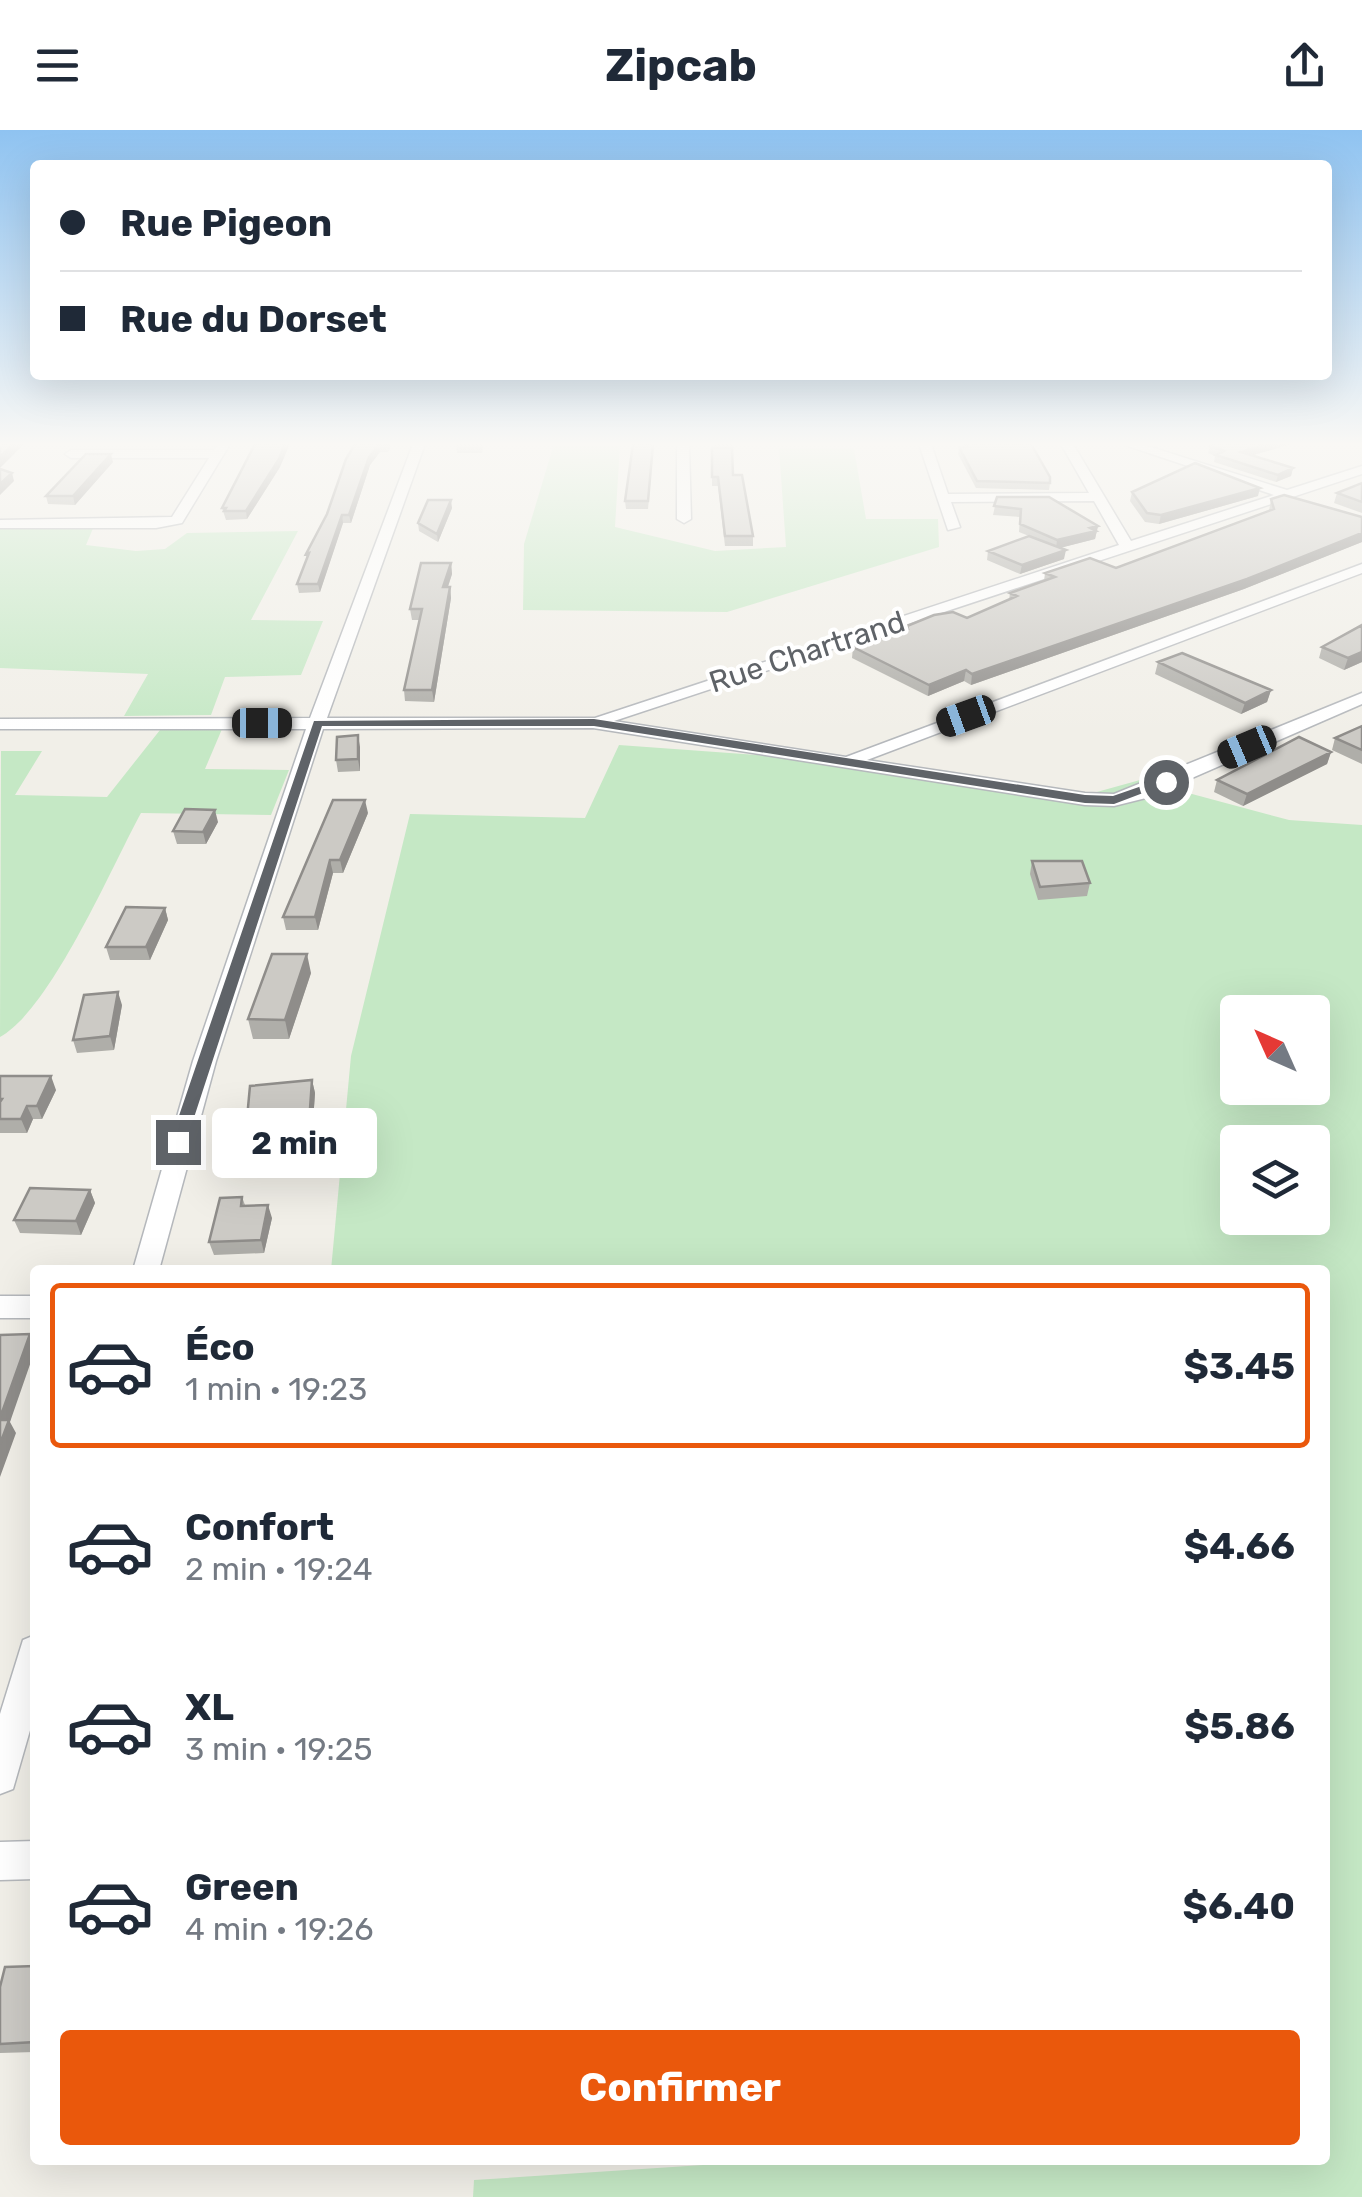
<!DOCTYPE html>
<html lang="fr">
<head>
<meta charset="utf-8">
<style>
  :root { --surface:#fff; --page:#f6f6f7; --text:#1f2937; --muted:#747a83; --line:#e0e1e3; --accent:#ea580c }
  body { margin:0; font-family:Rubik,sans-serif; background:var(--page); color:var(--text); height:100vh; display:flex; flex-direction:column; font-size:38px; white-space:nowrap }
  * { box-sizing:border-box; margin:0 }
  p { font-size:32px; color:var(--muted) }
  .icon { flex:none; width:55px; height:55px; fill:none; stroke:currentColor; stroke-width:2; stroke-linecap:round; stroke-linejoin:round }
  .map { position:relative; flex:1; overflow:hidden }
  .details { position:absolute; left:30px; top:1135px; width:1300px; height:900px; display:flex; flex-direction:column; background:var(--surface); border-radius:10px; box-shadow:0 10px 40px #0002 }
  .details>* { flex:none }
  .banner { position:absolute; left:30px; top:30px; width:1302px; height:220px; border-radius:10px; box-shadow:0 10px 40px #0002; display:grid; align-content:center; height:220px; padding:0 30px; background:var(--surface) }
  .needle { width:65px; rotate:315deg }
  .tools { position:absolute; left:1220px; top:865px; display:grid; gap:20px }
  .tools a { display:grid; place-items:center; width:110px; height:110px; border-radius:10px; background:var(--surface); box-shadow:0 10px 40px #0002; font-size:50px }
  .end { position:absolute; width:45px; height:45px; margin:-22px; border:12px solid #5f6368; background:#fff; box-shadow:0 0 0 5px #fff }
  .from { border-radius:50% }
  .bubble { position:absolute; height:70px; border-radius:10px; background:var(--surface); box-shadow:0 10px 40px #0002; font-size:32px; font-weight:700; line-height:70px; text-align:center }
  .car { position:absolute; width:30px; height:60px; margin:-30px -15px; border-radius:12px; box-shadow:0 0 8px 2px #0007; background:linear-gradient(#222 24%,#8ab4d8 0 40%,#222 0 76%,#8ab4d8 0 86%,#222 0) }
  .banner b { display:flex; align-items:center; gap:35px; height:95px; font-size:38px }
  .banner b+b { border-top:2px solid var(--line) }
  .banner i { width:25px; height:25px; background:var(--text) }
  ul { padding:18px 0 0; list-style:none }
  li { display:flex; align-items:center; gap:30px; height:165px; margin:0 20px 15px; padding:0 10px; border:5px solid transparent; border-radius:10px }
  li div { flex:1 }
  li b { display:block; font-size:38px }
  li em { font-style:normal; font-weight:700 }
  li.current { border-color:var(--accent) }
  li>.icon { width:90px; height:90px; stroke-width:1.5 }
  .button { display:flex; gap:20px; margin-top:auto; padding:20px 30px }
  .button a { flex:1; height:115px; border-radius:10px; background:var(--accent); color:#fff; font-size:40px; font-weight:700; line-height:115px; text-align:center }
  header { display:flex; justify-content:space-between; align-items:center; height:130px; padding:0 30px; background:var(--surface); font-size:45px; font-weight:700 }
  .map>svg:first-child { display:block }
  .green { fill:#c5e8c5; fill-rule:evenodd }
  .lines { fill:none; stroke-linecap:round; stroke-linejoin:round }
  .street-casing { stroke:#b5b8bc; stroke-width:3 }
  .street { fill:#fff; fill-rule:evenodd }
  .wall { fill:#afaea9 }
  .shaded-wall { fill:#8f8d8a }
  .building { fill:#cccac5; stroke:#8f8d8a; stroke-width:2.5 }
  .route { fill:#5f6368 }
  .labels { text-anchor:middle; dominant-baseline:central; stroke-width:8; stroke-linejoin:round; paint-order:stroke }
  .far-street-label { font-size:30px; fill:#5f6368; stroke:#fff }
</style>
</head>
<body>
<header><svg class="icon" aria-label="menu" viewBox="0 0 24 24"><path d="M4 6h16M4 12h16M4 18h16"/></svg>Zipcab<svg class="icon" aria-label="share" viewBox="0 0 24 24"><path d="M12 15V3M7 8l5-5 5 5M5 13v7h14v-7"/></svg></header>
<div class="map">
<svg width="1362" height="2067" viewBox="0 0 1362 2067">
  <rect width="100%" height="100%" fill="#f1efe8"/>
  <path class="green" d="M554,314h66l-5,83 100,24 71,-4 -7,-99 75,1 12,70h72l1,28 -212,65 -204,-2 1,-66z
    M94,396l-8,19 50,6 29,-2 22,-16 111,-2 -47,89 72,1 -22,54 -76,2 -14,38 -87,1 24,-42 -148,-6v-140z
    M222,599l-17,40 84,1 -18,45 -130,-2c-30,55 -90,196 -141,224l1,-286h41l-27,44 92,2 53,-67z
    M619,615l152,11h76l239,39 54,-15 149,40 73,5v1372h-889l1,-17 307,-20h544v-890h-994l20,-214 59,-242 175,4zM1238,882h74v76h-74zM1238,1012h74v76h-74z"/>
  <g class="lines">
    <defs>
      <path id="street" d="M218,314h12l-48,79 -26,5h-156v-8l172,-3 37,-59h-138l-6,-4 6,-4h143z
        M413,314h12l-98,274h268l524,-173 -25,-44 -143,1 9,25 -12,3 -29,-86h12l17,50 141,-1 -28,-49h12l58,97 143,-46 -152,-51h19l146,46 75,-24v8l-748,247 232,36 516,-193v9l-495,187 218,33 29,1 248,-101v11l-216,94 -32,8 -29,-1 -492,-77 -270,1 -107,332 -57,209h-26l60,-209 113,-332h-306v-10l310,-1z
        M677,314h12l2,75 -7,4 -7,-4z
        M0,1166h35v22h-35z
        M35,1505v78l-22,76 -13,5v-80l23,-74z
        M35,1711v38l-35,1v-38z"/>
    </defs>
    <use href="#street" class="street-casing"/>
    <use href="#street" class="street"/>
  </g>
  <path class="wall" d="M355,314h37l-4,8h-8l-10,13 -19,58h-8l-23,69 -21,1 -2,-9 10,-24 -1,-6 21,-40z
    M456,314h28l-2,9h-25z
    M654,314l-6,65h-22l-1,-8z
    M715,314h19v2h-19z
    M961,314h70l19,39 -1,7 -73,-2 -18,-34 1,-7h4z
    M1292,314l-39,11 40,13 -2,8 -15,6 -62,-20 1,-6 -7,-3 2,-7z
    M712,318l21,27 20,61v10h-28l-7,-60h-6z
    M113,332l-38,43 -27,-1 -2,-8z
    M280,337l-33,52 -21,1 -4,-12z
    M1362,353v30l-28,-10 3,-10z
    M1132,362l126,4 -99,28 -14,-2 -15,-21z
    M997,367l101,29 -3,13 -36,9 5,11 -44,15 -33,-14 1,-9 41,-15 -10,-4 1,-15 -27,-2z
    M1271,369l91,18v25l-118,47 -273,96 -7,-4 -36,15 -76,-38 1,-11 54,-17v-4l60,-8 42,-18 1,-7 34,-12 1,-8 71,-5 153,-57z
    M452,378l-14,34 -19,-11 -1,-8z
    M451,433l1,11 -4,13h2l1,11 -17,104 -29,-1 -1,-11 16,-70h-8l-2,-11z
    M1362,495v37l-18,8 -25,-12 3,-11z
    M1158,532l113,28 -4,12 -26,12 -86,-40z
    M1362,596v38l-30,-14 3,-12z
    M360,617v24l-22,1 -2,-12z
    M1331,622l-4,12 -84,42 -29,-14 3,-12z
    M368,683l-25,60h-10l-15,57h-32l-3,-13z
    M218,692l-12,22h-29l-4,-13z
    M1032,731l58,22 -3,13 -49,4 -8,-26z
    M165,778l3,12 -18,40h-40l-4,-13z
    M311,843l-22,66h-36l-5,-20z
    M122,875l-8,45 -37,3 -4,-13z
    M0,946l56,14 -14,29h-9l-6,14h-27z
    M312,950l3,13 -3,43 -62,6 -4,-13z
    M90,1060l5,13 -14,32 -61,-2 -6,-13z
    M242,1067l3,8 27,13 -8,35 -50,2 -5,-13z
    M35,1836v86l-35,1v-66z"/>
  <path class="shaded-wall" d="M13,314h11l-24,24v-11z
    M285,314h5l-10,23 -33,52 -1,-8z
    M1268,314h24l-53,15 2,-7z
    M379,315l1,7 -10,13 -19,58 -2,-8 20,-58z
    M111,324l2,8 -38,43 -2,-9z
    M1293,338l-2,8 -15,6 2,-7z
    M12,343l2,8 -14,14v-11z
    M1260,358l-2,8 -99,28 2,-9z
    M451,370l1,8 -14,34 -1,-8z
    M342,385l1,8 -23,69 -2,-8z
    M1098,396l-3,13 -39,10 1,-9z
    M1362,403v9l-118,47 -273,96 1,-11z
    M1066,420l-2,9 -44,15 2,-9z
    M451,433l1,11 -8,24 -1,-11z
    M450,457l1,11 -17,104 -2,-12z
    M1362,522v10l-18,8 4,-12z
    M966,540l-2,11 -36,15 1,-11z
    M1271,560l-4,12 -26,12 4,-11z
    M358,605l2,12v24l-2,-12z
    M1331,622l-4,12 -84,42 4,-12z
    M365,670l3,13 -25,60 -3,-13z
    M215,680l3,12 -12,22 -3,-12z
    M330,730l3,13 -15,57 -3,-13z
    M165,778l3,12 -18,40 -4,-13z
    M307,824l4,19 -22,66 -4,-19z
    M118,862l4,13 -8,45 -4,-14z
    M51,946l5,14 -14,29 -5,-13z
    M312,950l3,13 -3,43 -3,-13z
    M27,976l6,13 -6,14 -6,-14z
    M90,1060l5,13 -14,32 -5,-14z
    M268,1075l4,13 -8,35 -3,-13z
    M30,1204l5,11v5l-25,72 6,11 -16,44v-59z"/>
  <path class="building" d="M0,314h13l-13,13z
    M255,314h30l-6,15 -33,52h-22l2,-3h-4z
    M355,314h33l-9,1 -10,12 -20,58h-7l-24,69h-21l12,-31 -3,1 21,-40 19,-55z
    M633,314h20l-5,57h-23z
    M965,314h66l19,33v6l-73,-2 -18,-34h8z
    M1214,314h54l-27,8 52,16 -15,7 -62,-20 8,-4 -14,-5z
    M712,318h20l1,27h9l11,61h-28l-7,-59h-6z
    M86,324h25l-38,42h-27z
    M1195,333l65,25 -99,27 -14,-2 -15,-21z
    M0,339l12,4 -12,11z
    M1362,353v19l-25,-9z
    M1284,365l78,22v16l-115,46 -275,95 -6,-4 -37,15 -76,-38 55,-18 -1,-3 27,-11 19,-3 14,6 50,-22 -7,-3 45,-16 -10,-4 45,-15 26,10 158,-59 -3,-10z
    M997,367h52l49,29 -8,2 6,3 -39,9 -37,-16 1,-15 -27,-3z
    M428,370h23l-14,34 -19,-11z
    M1029,406l37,14 -44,15 -34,-14z
    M421,433h30l-8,24h7l-18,103h-28l18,-81h-12z
    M1362,495v27l-14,6 -26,-11z
    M1182,523l89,37 -26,13 -87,-41z
    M1362,596v24l-27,-12z
    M358,605v24l-22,1 1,-23z
    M1299,607l32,15 -84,42 -30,-14z
    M333,670h32l-25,60h-10l-15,57h-32z
    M185,679l30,1 -12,22 -30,-1z
    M1032,731h50l8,22 -50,4z
    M126,777l39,1 -19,39h-40z
    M272,824h35l-22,66 -37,-1z
    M118,862l-8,44 -37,4 11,-45z
    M0,946h51l-14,30h-10l-6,13h-21v-17l2,-3h-2z
    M312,950l-3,43 -63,6 4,-43z
    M30,1058l60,2 -14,31 -62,-1z
    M242,1067l-1,9 27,-1 -7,35 -52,2 11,-44z
    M30,1204l-30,84v-83z
    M0,1290h9l-9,24z
    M35,1836v76l-35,2v-57l5,-20z"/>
  <linearGradient id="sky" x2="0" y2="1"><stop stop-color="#8fc3f1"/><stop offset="0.52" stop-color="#f9f8f5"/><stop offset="1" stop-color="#f9f8f5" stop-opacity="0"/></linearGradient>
  <rect width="1362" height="604" fill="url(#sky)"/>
  <path class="route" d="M594,589l491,76 28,1 49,-17 10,3 -58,22 -29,-1 -491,-77h-272l-136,416 -8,6 -5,-2 -3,-4 144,-421z"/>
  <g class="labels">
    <g class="far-street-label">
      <text transform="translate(807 522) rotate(-18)">Rue Chartrand</text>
    </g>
  </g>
</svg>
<div class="tools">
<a><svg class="needle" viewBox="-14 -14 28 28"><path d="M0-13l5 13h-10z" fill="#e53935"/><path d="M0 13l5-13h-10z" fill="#747a83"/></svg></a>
<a><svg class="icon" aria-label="layers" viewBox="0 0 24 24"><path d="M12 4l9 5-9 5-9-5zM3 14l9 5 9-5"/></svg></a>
</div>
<i class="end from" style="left:1166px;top:652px"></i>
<i class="end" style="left:178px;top:1012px"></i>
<div class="bubble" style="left:212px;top:978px;width:165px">2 min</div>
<i class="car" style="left:966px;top:586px;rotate:250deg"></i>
<i class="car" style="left:262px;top:593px;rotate:90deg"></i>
<i class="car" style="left:1247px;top:617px;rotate:247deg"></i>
<div class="banner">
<b><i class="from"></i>Rue Pigeon</b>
<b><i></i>Rue du Dorset</b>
</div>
<section class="details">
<ul>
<li class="current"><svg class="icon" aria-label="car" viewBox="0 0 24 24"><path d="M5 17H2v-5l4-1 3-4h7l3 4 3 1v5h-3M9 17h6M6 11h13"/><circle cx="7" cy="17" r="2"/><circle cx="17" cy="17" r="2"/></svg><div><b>Éco</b><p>1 min · 19:23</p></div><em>$3.45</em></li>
<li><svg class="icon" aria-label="car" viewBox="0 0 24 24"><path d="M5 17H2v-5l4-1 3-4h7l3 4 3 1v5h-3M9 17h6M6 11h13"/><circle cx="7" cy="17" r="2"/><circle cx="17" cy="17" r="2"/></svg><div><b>Confort</b><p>2 min · 19:24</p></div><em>$4.66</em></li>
<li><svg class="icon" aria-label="car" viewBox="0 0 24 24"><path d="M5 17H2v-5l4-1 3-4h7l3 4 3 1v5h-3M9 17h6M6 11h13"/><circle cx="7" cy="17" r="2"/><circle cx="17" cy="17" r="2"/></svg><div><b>XL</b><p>3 min · 19:25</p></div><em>$5.86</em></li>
<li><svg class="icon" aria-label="car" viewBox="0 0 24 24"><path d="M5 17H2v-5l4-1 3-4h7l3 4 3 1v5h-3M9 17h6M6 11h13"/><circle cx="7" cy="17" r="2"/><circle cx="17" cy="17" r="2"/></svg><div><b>Green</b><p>4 min · 19:26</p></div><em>$6.40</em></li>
</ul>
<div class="button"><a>Confirmer</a></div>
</section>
</div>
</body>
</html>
